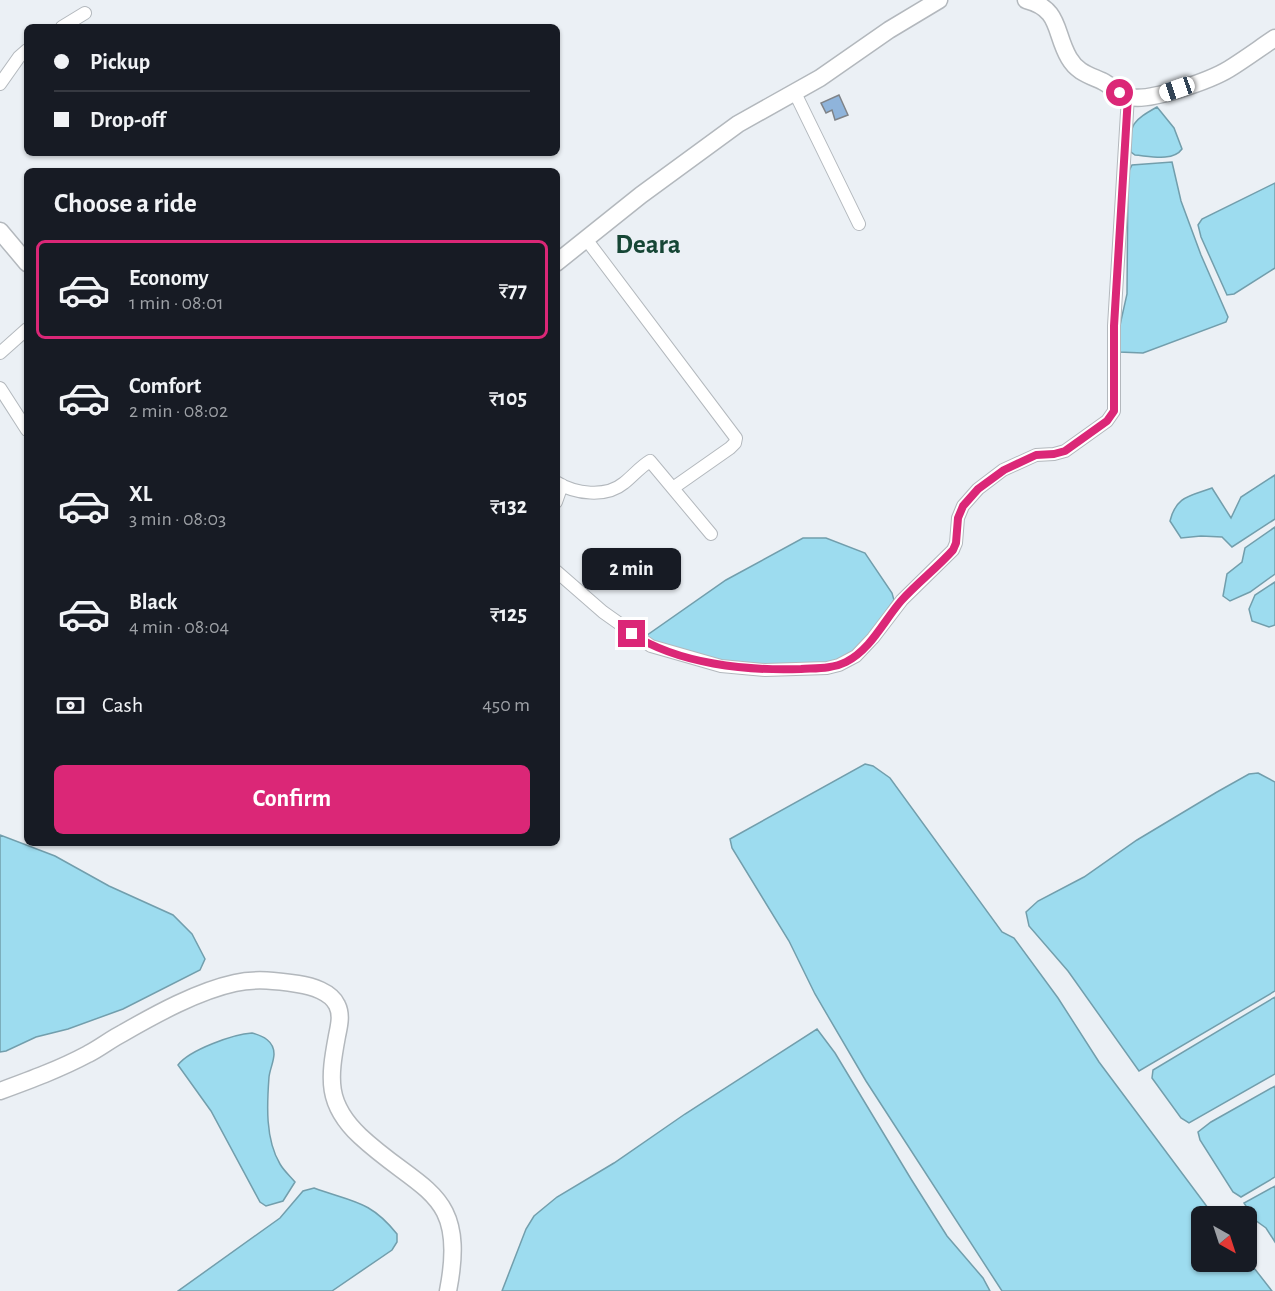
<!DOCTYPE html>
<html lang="en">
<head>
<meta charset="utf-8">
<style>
  :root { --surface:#171b24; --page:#20242c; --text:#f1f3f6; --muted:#9ea1a6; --line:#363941; --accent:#db2777 }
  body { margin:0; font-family:"Alegreya Sans",sans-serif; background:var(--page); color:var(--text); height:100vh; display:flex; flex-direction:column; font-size:22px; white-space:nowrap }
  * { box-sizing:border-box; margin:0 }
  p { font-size:20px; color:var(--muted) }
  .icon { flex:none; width:33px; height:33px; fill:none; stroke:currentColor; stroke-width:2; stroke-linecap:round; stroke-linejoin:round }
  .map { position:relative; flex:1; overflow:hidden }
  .details { position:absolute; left:24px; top:168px; width:536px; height:678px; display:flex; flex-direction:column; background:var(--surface); border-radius:9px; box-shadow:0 2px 4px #0004 }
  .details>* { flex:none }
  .hud { position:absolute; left:24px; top:24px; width:536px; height:132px; border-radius:9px; box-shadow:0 2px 4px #0004; display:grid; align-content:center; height:132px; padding:0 30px; background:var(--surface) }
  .needle { width:39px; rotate:141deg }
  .controls { position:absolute; left:1191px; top:1206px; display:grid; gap:12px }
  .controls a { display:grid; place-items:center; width:66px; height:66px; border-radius:9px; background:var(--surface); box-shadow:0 2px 4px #0004; font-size:30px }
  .end { position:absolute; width:27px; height:27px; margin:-14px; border:8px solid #db2777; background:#fff; box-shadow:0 0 0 3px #fff }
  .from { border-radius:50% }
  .bubble { position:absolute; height:42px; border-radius:9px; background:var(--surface); box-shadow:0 2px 4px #0004; font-size:20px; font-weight:700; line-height:42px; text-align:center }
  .car { position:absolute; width:18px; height:36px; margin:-18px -9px; border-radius:8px; box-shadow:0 0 4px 2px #0007; background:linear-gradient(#fff 24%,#345 0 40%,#fff 0 76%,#345 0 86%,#fff 0) }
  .hud b { display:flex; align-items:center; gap:21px; height:57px; font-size:22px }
  .hud b+b { border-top:2px solid var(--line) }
  .hud i { width:15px; height:15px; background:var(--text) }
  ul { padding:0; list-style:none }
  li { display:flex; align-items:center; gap:18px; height:99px; margin:0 12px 9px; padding:0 18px; border:3px solid transparent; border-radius:9px }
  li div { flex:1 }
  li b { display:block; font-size:22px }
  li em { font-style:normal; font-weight:700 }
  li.on { border-color:var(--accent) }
  li>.icon { width:54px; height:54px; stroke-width:1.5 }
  h2 { padding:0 30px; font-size:27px; line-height:72px }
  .pay { display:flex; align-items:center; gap:15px; height:66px; padding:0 30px; font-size:22px }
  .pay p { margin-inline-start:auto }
  .cta { display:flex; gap:12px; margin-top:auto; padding:12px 30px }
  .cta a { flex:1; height:69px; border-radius:9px; background:var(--accent); color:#fff; font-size:24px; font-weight:700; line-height:69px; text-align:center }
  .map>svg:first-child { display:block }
  .water { fill:#9ddcef; stroke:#729eac; stroke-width:1.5 }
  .building { fill:#8fb4db; stroke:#7f8388; stroke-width:1.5 }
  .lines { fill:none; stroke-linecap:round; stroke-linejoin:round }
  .minor-casing { stroke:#b3b8bd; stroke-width:14 }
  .secondary-casing { stroke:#b3b8bd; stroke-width:19 }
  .minor { stroke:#fff; stroke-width:12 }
  .secondary { stroke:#fff; stroke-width:16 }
  .route { stroke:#db2777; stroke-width:8 }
  .labels { text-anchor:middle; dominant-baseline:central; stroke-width:4.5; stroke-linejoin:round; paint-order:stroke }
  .district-label { font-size:27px; font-weight:bold; fill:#164635; stroke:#ebf0f5 }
</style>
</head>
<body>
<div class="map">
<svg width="1275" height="1291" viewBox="0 0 1275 1291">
  <rect width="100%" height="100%" fill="#ebf0f5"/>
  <path class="water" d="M1157,107l17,21 8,21c-9,13 -33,7 -47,6l-4,-3c-3,-28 3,-32 26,-45z
    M1172,162l9,39 20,54 27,62 -2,5 -83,31 -24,-1 -1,-18 9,-40 1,-121 4,-8z
    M1275,183v85l-41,26 -7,1 -26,-58 -3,-12 4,-6z
    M1275,475v44l-43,28 -10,-10 -21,-1 -20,2 -11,-17c6,-25 20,-25 42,-33l19,30 10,-21z
    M1275,527v47l-25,18 -20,9 -7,-5 4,-22 15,-12 3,-14z
    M803,538h23l39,15 27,40 2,7 -28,40 -19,17 -19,7 -71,4 -37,-4 -77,-26 83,-58z
    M1275,582v43l-6,2 -17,-6 -3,-12 6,-14z
    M865,764l8,2 17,12 112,154 12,6 44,60 41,64 115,154h-12v46h44l1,-3 25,32h-270l-136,-210 -51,-87 -26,-53 -57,-93 -2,-9z
    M1258,773l17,9v209l-136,80 -71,-100 -39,-45 -3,-14 12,-11 46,-24 53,-37 80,-48 32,-18z
    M0,835l55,21 54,30 64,29 19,19 13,25 -5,11 -77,39 -55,20 -32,8 -30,14 -6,1z
    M1275,997v77l-86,49 -8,-5 -29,-40 1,-8z
    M817,1029l18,24 76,126 36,57 36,42 7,13h-488l24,-62 8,-13 23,-19 57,-34 71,-49z
    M252,1033c11,3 22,8 22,21 0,7 -4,15 -5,23 -2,27 -4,62 11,87 4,7 10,12 15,18l-12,19 -17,5 -6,-4 -49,-91 -33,-46c11,-15 56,-31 74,-32z
    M1275,1086v91l-34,20 -8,-5 -33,-52 -2,-8 13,-10z
    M1275,1186v56l-9,-14 -11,-8 -11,-17z
    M314,1188c38,14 56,12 83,46v8l-5,8 -60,41h-154l102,-73 23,-27z"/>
  <path class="building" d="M839,95l9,20 -13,5 -3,-10 -6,3 -5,-10z"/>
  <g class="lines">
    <defs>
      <path id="minor" d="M62,27l23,-14
        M0,84l19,-27 8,-7
        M795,93l64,131
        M586,239l150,199 -1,5 -5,5 -57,40
        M0,353l27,-24
        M0,388l27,42
        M556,482c19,12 50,16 68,1 9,-7 16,-16 26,-22l61,73
        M556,502l6,-17
        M556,571l47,41 48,34 70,20 44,4 62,-2 12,-3 17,-9 17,-18 29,-38 51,-50 3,-7 2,-25 5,-12 15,-17 25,-19 33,-15 18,-1 11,-3 42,-30 7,-10v-85l14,-230"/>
      <path id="secondary" d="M1026,0c35,9 28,32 43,58 8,14 20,17 33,23 10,5 16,13 28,16 20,5 81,-17 99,-28 16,-10 31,-21 46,-31
        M0,231l27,32
        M556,263l85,-68 97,-71 82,-46 69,-48 50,-30
        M0,1091c30,-11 60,-22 88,-37 12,-6 23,-15 35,-21 33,-19 75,-42 112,-50 21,-5 43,-2 63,1 14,2 33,8 39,21 5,10 2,21 0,31 -8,43 -11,68 23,100 61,57 108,54 88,155"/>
    </defs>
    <use href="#minor" class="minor-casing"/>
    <use href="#secondary" class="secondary-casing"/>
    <use href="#minor" class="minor"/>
    <use href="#secondary" class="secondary"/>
  </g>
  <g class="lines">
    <path class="route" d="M632,634c47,30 114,37 169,35 14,-1 31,0 45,-7 25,-13 37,-40 55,-61 16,-18 36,-33 52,-51l3,-7 2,-25 5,-12 15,-17 26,-19 32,-15 18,-1 11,-3 42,-30 7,-10v-85l14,-230 -8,-3"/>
  </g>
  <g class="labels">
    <g class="district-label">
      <text x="648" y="244">Deara</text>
    </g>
  </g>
</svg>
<div class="controls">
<a><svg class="needle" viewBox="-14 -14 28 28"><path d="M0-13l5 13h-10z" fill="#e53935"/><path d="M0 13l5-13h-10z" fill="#9ea1a6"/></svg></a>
</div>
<i class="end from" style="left:1120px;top:93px"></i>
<i class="end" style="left:632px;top:634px"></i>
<div class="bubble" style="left:582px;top:548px;width:99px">2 min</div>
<i class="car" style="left:1177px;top:89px;rotate:251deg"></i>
<div class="hud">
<b><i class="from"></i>Pickup</b>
<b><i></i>Drop-off</b>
</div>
<section class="details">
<h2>Choose a ride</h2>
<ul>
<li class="on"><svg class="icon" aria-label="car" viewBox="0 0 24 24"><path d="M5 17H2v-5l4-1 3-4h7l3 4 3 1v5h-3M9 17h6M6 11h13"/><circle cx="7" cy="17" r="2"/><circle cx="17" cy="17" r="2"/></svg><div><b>Economy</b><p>1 min · 08:01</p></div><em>₹77</em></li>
<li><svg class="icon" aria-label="car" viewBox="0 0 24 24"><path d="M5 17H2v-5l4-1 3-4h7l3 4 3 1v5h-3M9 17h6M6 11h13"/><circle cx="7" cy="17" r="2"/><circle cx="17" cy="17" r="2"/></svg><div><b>Comfort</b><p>2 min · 08:02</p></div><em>₹105</em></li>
<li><svg class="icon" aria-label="car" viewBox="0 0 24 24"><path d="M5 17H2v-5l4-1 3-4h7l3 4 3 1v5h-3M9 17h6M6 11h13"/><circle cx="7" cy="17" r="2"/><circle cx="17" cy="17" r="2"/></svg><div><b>XL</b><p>3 min · 08:03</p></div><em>₹132</em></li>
<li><svg class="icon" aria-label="car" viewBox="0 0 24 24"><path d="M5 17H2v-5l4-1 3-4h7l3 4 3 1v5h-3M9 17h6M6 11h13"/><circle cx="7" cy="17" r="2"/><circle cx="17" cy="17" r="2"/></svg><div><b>Black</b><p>4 min · 08:04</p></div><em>₹125</em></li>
</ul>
<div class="pay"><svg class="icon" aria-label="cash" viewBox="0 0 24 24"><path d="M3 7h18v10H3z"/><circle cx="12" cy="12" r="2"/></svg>Cash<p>450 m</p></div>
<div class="cta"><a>Confirm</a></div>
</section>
</div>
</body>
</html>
